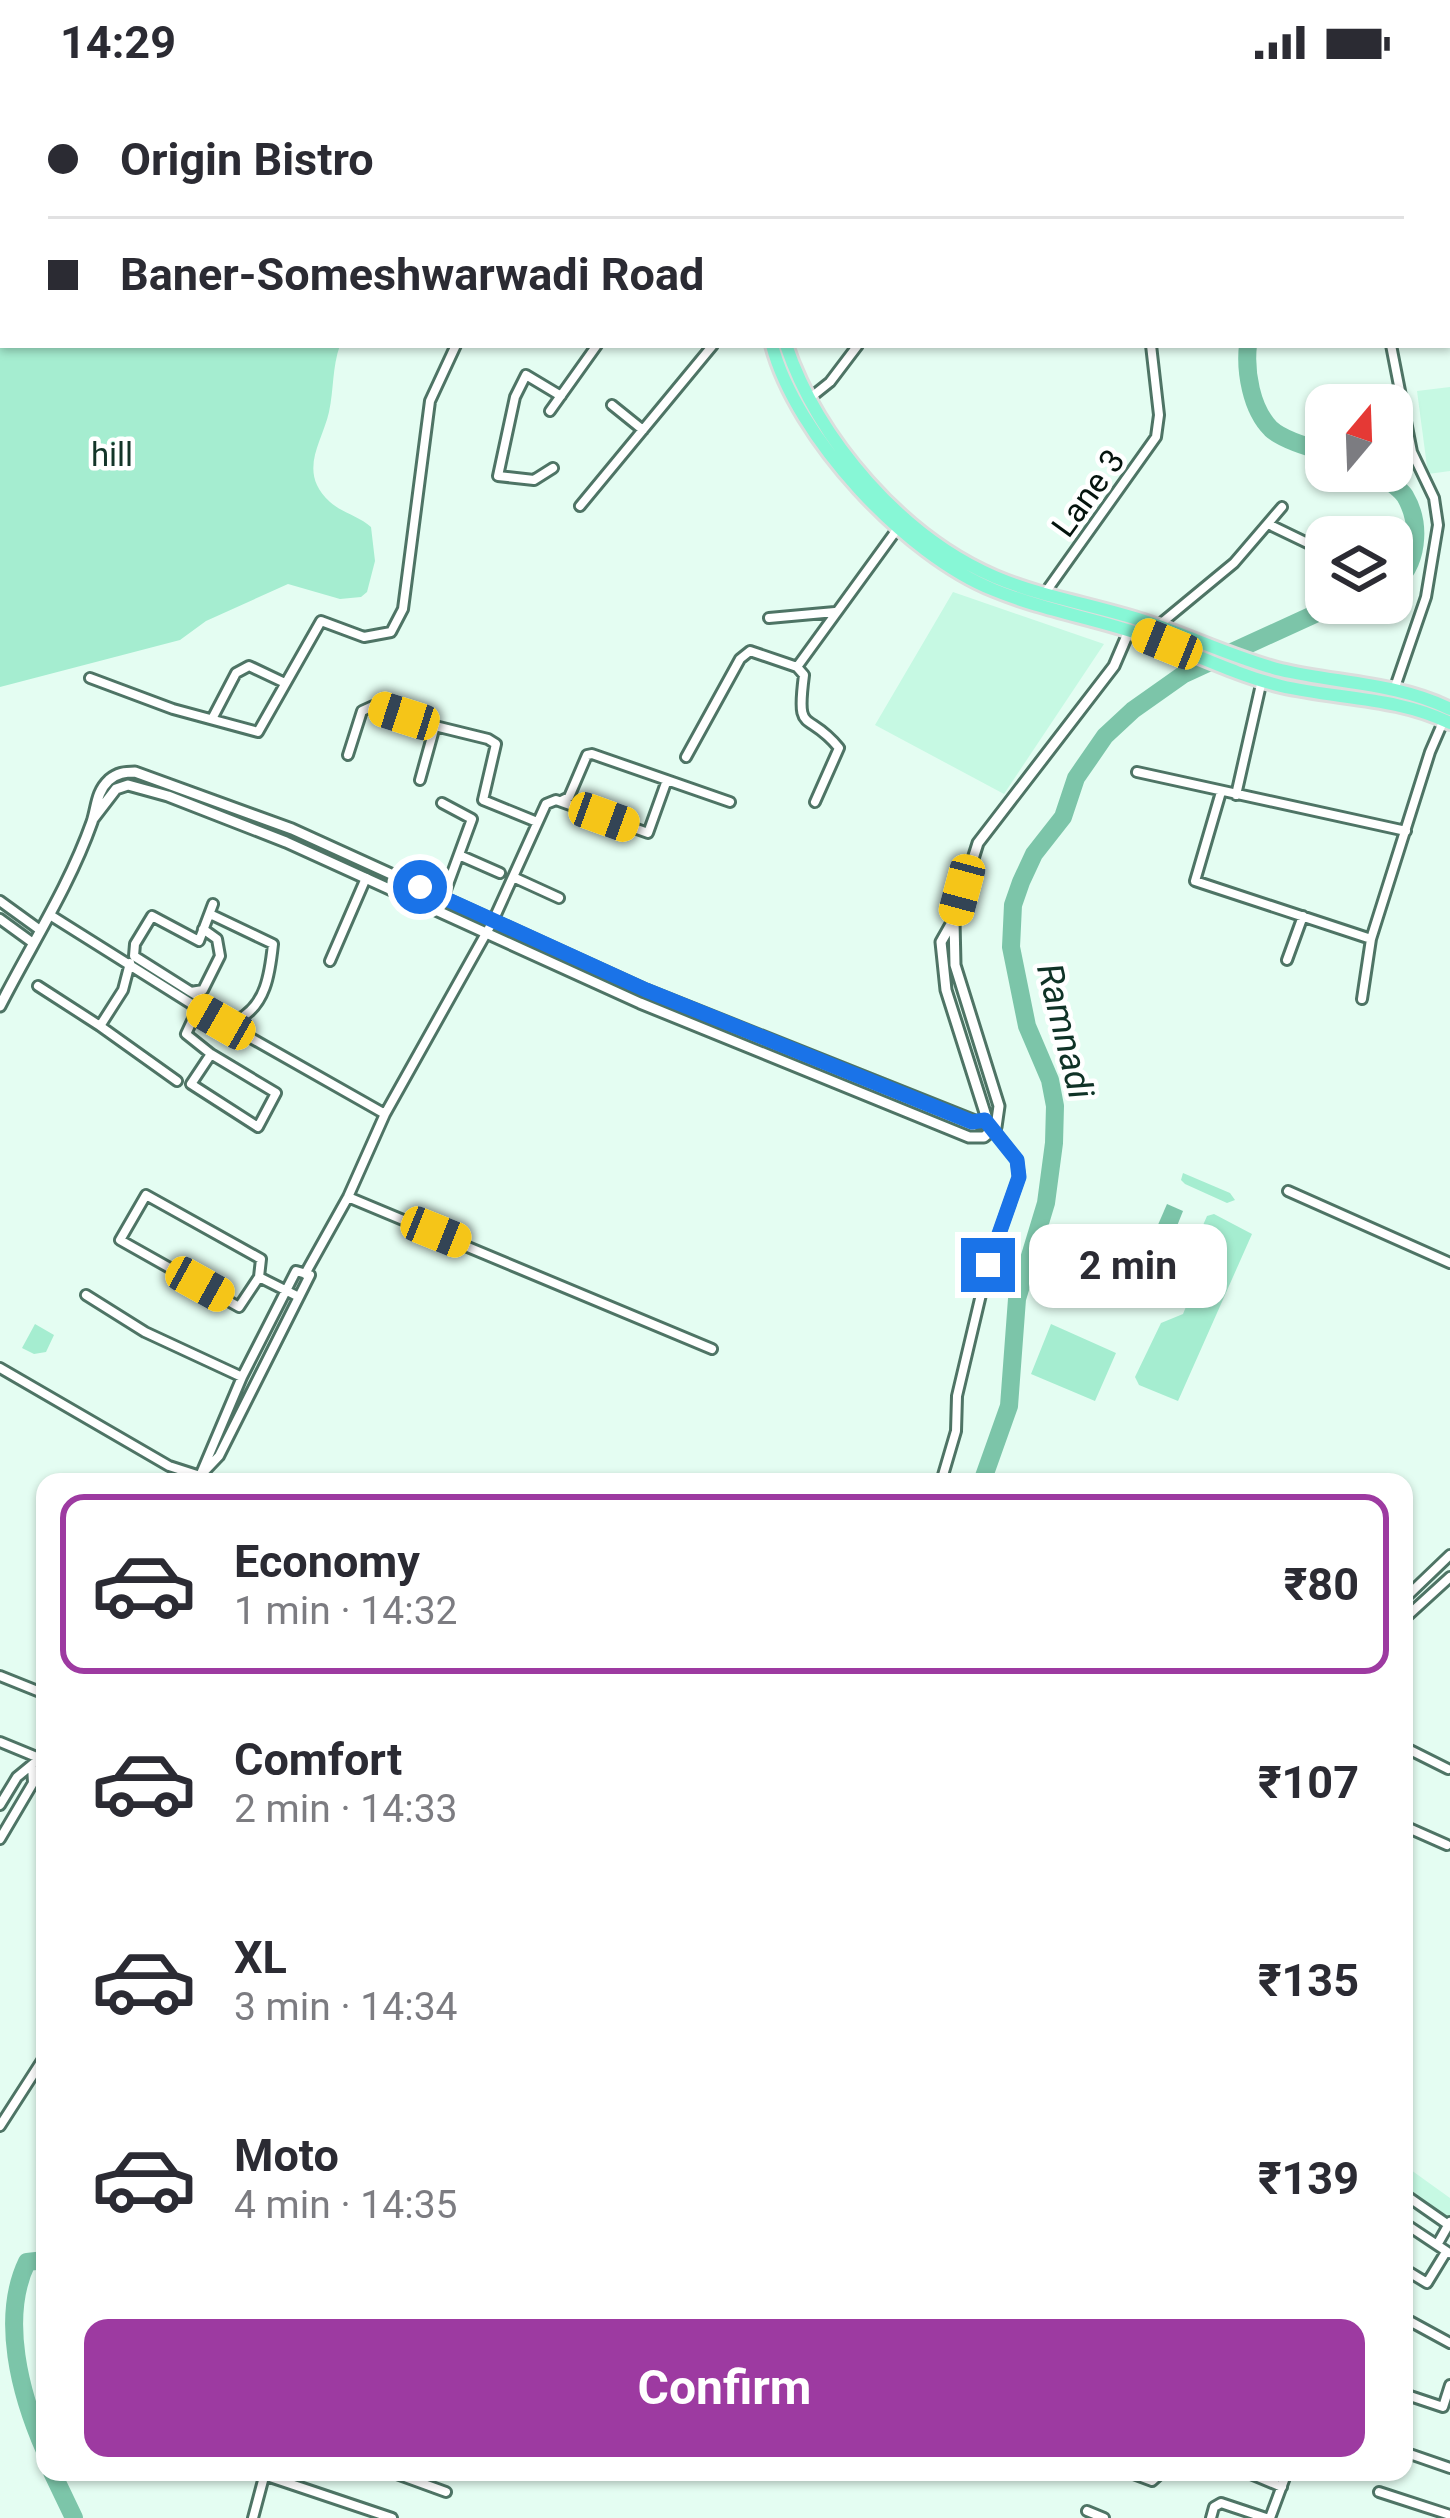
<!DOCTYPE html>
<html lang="en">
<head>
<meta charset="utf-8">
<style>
  :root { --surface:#fff; --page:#f7f7f7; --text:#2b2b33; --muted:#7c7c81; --line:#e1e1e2; --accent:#9d3aa1 }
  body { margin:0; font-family:Roboto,sans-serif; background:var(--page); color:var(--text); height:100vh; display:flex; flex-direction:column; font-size:45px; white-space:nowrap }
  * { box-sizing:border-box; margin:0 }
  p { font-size:39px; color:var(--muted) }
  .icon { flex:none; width:66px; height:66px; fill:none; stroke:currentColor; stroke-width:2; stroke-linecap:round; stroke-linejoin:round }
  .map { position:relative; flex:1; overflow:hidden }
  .drawer { position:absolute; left:36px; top:1389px; width:1377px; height:1008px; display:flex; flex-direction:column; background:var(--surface); border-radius:24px; box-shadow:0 3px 9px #0004 }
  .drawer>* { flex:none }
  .hud { position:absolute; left:0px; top:0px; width:1452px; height:264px; box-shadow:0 3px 9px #0004; display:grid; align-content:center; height:264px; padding:0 48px; background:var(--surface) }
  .needle { width:78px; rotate:19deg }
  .fabs { position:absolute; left:1305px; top:300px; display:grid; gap:24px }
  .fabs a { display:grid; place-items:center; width:108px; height:108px; border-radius:24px; background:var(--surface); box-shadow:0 3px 9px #0004; font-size:60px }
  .end { position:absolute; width:54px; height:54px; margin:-27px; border:15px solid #1a73e8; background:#fff; box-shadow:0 0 0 6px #fff }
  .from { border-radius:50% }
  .bubble { position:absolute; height:84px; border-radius:24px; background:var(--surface); box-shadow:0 3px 9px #0004; font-size:39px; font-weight:700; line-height:84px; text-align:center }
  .car { position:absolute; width:36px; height:72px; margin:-36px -18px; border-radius:15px; box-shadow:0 0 9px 3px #0007; background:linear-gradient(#f5c518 24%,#345 0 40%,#f5c518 0 76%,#345 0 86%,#f5c518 0) }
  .hud b { display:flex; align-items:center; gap:42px; height:114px; font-size:45px }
  .hud b+b { border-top:3px solid var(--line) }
  .hud i { width:30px; height:30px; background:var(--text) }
  ul { padding:21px 0 0; list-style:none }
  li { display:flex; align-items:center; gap:36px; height:180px; margin:0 24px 18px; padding:0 24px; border:6px solid transparent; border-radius:24px }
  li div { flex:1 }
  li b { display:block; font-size:45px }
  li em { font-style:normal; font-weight:700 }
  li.selected { border-color:var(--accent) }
  li>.icon { width:108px; height:108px; stroke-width:1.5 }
  .button { display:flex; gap:24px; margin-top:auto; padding:24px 48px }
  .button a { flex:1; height:138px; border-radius:24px; background:var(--accent); color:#fff; font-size:48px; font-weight:700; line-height:138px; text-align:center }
  .status { display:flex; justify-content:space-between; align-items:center; height:84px; padding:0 60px; background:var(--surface); direction:ltr }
  .status svg { height:33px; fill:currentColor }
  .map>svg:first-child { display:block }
  .built { fill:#c6f9e3 }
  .green { fill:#a5edd0 }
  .water { fill:#7cc5a9 }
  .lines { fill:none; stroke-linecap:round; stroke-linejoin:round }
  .river { stroke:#7cc5a9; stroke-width:18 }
  .minor-casing { stroke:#4e7465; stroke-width:14 }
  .tertiary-casing { stroke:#4e7465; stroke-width:15 }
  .primary-casing { stroke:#dcdedd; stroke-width:18 }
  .minor { stroke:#fff; stroke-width:8 }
  .tertiary { stroke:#fff; stroke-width:9 }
  .primary { stroke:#87f7d6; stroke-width:12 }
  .route { stroke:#1a73e8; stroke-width:15 }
  .labels { text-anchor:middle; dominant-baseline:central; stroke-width:9; stroke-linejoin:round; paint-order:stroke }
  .park-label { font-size:33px; fill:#133529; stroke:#fff }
  .street-label { font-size:33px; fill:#04130d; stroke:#fff }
  .water-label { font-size:36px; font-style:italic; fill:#0f3226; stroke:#fff }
</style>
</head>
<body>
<div class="status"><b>14:29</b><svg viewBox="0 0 49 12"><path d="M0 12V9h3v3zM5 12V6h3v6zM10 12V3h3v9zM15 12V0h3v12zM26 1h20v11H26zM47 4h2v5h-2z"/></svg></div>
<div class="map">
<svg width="1450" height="2434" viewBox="0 0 1450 2434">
  <rect width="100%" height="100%" fill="#e4fdf2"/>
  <path class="built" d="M1450,303v84l-22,3 -11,-83z
    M953,508l151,52 -100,150 -129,-69z
    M1404,2081l46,33v21l-46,-33z"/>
  <path class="green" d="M0,0h313l1,3h-311v258h337c-8,23 -6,44 -11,67 -7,31 -32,60 1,90 12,11 29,14 41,25l4,34 -8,31 -6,5 -21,2 -52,-15 -82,37 -26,19 -180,47z
    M1183,1089l47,20 5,7 -8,3 -42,-19 -4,-4z
    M1214,1130l38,20 -74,167 -39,-16 -4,-8 26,-54 22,-9 9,-22 -8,-23 23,-53z
    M35,1240l19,11 -8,17 -12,2 -12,-6z
    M1051,1240l65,29 -21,48 -64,-27z"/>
  <path class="water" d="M1167,1120l16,7 -12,30 -17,-7z"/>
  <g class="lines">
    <path class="river" d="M1272,0v3
      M1248,261c-3,26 3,64 23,84 12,11 40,19 55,23
      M1375,387c9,7 24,16 30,25 17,29 13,70 -13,89
      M982,1398l27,-76 8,-107 29,-96 8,-60 1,-37 -5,-26 -23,-54 -16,-79 2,-42 8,-23 13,-28 29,-37 13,-39 29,-42 28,-26 51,-36 155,-71
      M45,2176l-18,2c-27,56 -7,132 18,189
      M52,2388l22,46"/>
    <defs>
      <path id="minor" d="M1125,0l8,3
        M1348,0l1,3
        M527,3l6,-3
        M646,3l8,-3
        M1024,3l2,-3
        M1449,140h1
        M1449,190h1
        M1391,261l21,107 22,46 4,27 -12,72 -32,93
        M810,314l20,-16 28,-37
        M612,321l31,25
        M550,327l47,-66
        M553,384l-19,12 -36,-4 17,-79 11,-22 35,21
        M580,422l133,-161
        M1268,440l58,28
        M1045,509l111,-156 3,-22 -8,-70
        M769,534l66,-6
        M1159,541l75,-62 48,-56
        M797,583l7,8c-8,62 3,34 35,73l-24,54
        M90,594l83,31 85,23 63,-111 43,16 27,-5 12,-23 27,-208 26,-56
        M212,635l24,-46 13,-7 36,17
        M435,642l53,13 8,5 -13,56 54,22
        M348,671l14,-44 11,-5 62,20 -15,54
        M686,673l54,-98 10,-8 47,16 101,-139
        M1137,688l269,59
        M1221,708l-26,89 176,58
        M1236,711l26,-115
        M561,717l8,-4 18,-42 5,-1 138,48
        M442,719l30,16 -29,79
        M459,771l41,18
        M513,793l46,21
        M0,817l40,29
        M50,831l148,93 187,106
        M0,835l33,24
        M203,845l14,10 3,17 -17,34 -12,2 -57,-36 1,-12 17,-28 47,25 14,-37
        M1287,876l16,-44
        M330,877l36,-83
        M130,879l-7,27 -23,36 77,55
        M38,902l62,40
        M191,908l46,28c29,-14 33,-47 36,-76l-63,-30
        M1362,915l9,-60 59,-187 13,-30
        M198,924l-12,26 25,20
        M211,970l65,39 -18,34 -67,-43z
        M1288,1107l162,72
        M146,1111l115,64 -2,18 -20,30 -119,-67z
        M348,1113l364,152
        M296,1187l14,4 -91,181 -19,20 42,-99z
        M305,1190l43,-77 37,-83 108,-193 53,-117 10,-4 92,33 19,-53
        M259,1193l40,20
        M86,1211l59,37 97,45
        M0,1284l169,98 31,10 3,6
        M941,1398l15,-51 1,-35 31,-131 31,-88 -2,-17 -32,-40
        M1404,1515l46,-44
        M1404,1535l46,-42
        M0,1592l45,18
        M0,1658l39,16
        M1404,1663l44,22
        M0,1721l17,-28 28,-23
        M1404,1742l43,19
        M0,1755l33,-56 -1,-18
        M0,2042l45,-70
        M1404,2110l46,32
        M1404,2139l45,30
        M1437,2161l13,-23
        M1404,2185l23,14 19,-31
        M1404,2234l46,25
        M1404,2310l39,13 7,-22
        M1404,2368l46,16
        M391,2388l55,20
        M1128,2388l24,9 10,-9
        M1246,2388l36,15
        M264,2391l128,43
        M1379,2408l71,23
        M1087,2427l17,7
        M253,2434l12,-45
        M1211,2434l3,-11 7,-4 45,15
        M1270,2434l17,-46"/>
      <path id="tertiary" d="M93,735l23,-30 12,-4 40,11 118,46 354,161 329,134h15l12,-10 3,-21 -44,-141 -1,-44
        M0,922c31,-61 69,-119 92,-184 5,-15 4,-30 17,-42 8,-7 16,-8 26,-8l157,57 354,161 334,133 6,-7 -40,-126 -5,-48 13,-23 24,-76 136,-177 15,-35"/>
      <path id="primary" d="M691,0l2,3
        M706,0l1,3
        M772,261c24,92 134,210 222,245 48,20 100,28 149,45 46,16 90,39 138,51 56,13 117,11 169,37
        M786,261c32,95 116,192 209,232 47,20 100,28 149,44 46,15 90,37 137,49 55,13 118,13 169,39"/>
    </defs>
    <use href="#minor" class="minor-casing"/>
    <use href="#tertiary" class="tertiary-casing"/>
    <use href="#primary" class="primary-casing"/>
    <use href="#minor" class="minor"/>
    <use href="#tertiary" class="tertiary"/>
    <use href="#primary" class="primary"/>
  </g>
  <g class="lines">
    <path class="route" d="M420,803l226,103 326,132 13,-2 32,40 2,17 -31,88"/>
  </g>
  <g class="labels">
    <g class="park-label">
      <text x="112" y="370">hill</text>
    </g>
    <g class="street-label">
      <text transform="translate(1088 409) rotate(-54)">Lane 3</text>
    </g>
    <g class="water-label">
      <text transform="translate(1065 947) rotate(76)">Ramnadi</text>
    </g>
  </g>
</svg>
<div class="fabs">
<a><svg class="needle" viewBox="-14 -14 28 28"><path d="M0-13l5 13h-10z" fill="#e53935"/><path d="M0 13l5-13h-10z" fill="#7c7c81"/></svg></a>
<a><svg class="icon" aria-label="layers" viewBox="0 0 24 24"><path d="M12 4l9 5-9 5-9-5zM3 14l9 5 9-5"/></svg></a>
</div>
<i class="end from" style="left:420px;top:803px"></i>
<i class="end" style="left:988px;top:1181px"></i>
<div class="bubble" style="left:1029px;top:1140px;width:198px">2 min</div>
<i class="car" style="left:1167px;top:560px;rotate:292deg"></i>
<i class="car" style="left:404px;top:632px;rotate:288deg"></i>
<i class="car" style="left:604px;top:733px;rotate:110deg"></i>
<i class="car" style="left:962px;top:806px;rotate:195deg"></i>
<i class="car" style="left:221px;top:938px;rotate:300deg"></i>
<i class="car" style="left:436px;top:1148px;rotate:112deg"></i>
<i class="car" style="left:200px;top:1200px;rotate:119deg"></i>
<div class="hud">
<b><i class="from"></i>Origin Bistro</b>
<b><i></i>Baner-Someshwarwadi Road</b>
</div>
<section class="drawer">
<ul>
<li class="selected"><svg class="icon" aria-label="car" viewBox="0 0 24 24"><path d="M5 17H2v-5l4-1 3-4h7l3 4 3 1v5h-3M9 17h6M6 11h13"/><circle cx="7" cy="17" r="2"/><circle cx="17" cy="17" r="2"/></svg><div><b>Economy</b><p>1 min · 14:32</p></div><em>₹80</em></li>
<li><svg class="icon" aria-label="car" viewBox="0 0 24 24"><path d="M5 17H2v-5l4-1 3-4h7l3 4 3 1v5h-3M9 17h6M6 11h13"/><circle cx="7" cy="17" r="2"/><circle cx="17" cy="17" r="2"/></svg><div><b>Comfort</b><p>2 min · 14:33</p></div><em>₹107</em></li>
<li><svg class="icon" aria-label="car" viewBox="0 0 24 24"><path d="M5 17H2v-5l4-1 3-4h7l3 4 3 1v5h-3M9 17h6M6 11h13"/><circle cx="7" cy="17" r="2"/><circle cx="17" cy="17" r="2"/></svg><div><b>XL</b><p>3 min · 14:34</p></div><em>₹135</em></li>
<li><svg class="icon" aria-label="car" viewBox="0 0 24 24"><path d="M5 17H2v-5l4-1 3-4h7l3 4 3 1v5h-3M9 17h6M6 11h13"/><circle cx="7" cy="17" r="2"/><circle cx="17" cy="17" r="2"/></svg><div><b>Moto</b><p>4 min · 14:35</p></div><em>₹139</em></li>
</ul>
<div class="button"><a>Confirm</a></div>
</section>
</div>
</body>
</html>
